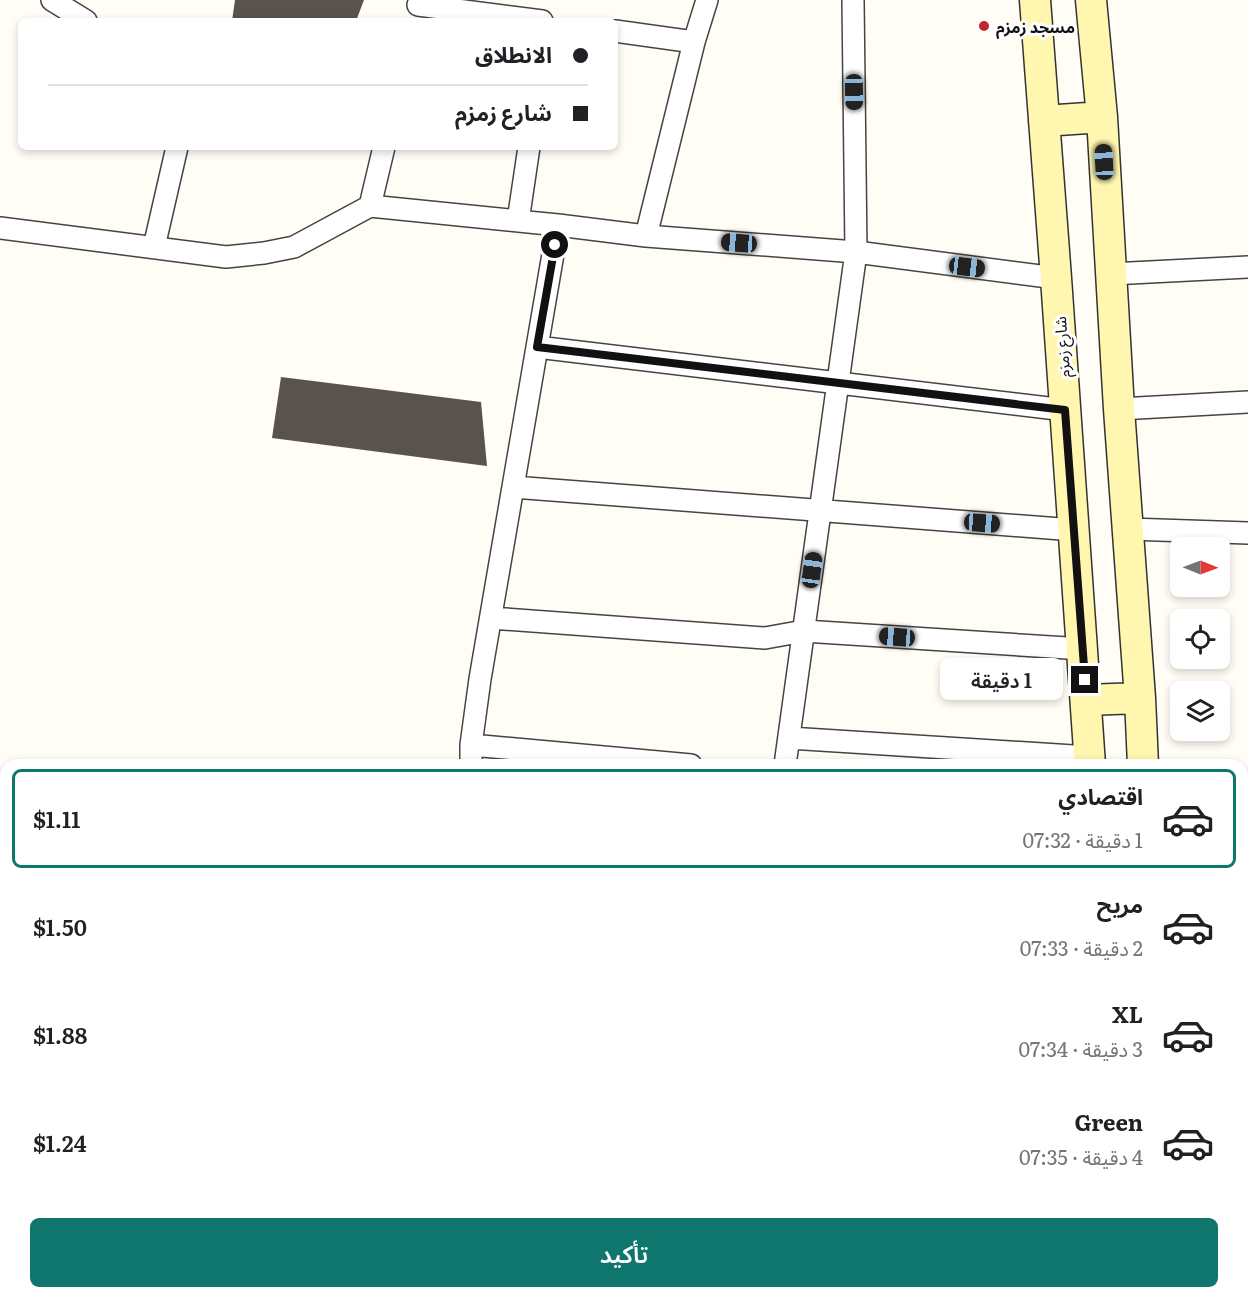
<!DOCTYPE html>
<html lang="ar">
<head>
<meta charset="utf-8">
<style>
  :root { --surface:#fff; --page:#f6f6f6; --text:#202124; --muted:#757577; --line:#e0e0e0; --accent:#0f766e }
  body { margin:0; font-family:Literata,"Noto Sans Arabic",serif; background:var(--page); color:var(--text); direction:rtl; height:100vh; display:flex; flex-direction:column; font-size:22px; white-space:nowrap }
  * { box-sizing:border-box; margin:0 }
  p { font-size:20px; color:var(--muted) }
  .icon { flex:none; width:33px; height:33px; fill:none; stroke:currentColor; stroke-width:2; stroke-linecap:round; stroke-linejoin:round }
  .map { position:relative; flex:1; overflow:hidden; direction:ltr }
  .details { position:absolute; left:0px; top:759px; width:1248px; height:540px; display:flex; flex-direction:column; background:var(--surface); border-radius:18px 18px 0 0; box-shadow:0 3px 9px #0003; direction:rtl }
  .details>* { flex:none }
  .guide { position:absolute; left:18px; top:18px; width:600px; height:132px; border-radius:9px; box-shadow:0 3px 9px #0003; direction:rtl; display:grid; align-content:center; height:132px; padding:0 30px; background:var(--surface) }
  .needle { width:39px; rotate:91deg }
  .fabs { position:absolute; left:1170px; top:537px; display:grid; gap:12px }
  .fabs a { display:grid; place-items:center; width:60px; height:60px; border-radius:9px; background:var(--surface); box-shadow:0 3px 9px #0003; font-size:30px }
  .end { position:absolute; width:27px; height:27px; margin:-14px; border:8px solid #111; background:#fff; box-shadow:0 0 0 3px #fff }
  .from { border-radius:50% }
  .bubble { position:absolute; height:42px; border-radius:9px; background:var(--surface); box-shadow:0 3px 9px #0003; font-size:20px; font-weight:600; line-height:42px; text-align:center; direction:rtl }
  .car { position:absolute; width:18px; height:36px; margin:-18px -9px; border-radius:8px; box-shadow:0 0 4px 2px #0007; background:linear-gradient(#222 24%,#8ab4d8 0 40%,#222 0 76%,#8ab4d8 0 86%,#222 0) }
  .guide b { display:flex; align-items:center; gap:21px; height:57px; font-size:22px }
  .guide b+b { border-top:2px solid var(--line) }
  .guide i { width:15px; height:15px; background:var(--text) }
  ul { padding:10px 0 0; list-style:none }
  li { display:flex; align-items:center; gap:18px; height:99px; margin:0 12px 9px; padding:0 18px; border:3px solid transparent; border-radius:9px }
  li div { flex:1 }
  li b { display:block; font-size:22px }
  li em { font-style:normal; font-weight:600 }
  li.selected { border-color:var(--accent) }
  li>.icon { width:54px; height:54px; stroke-width:1.5 }
  .primary-button { display:flex; gap:12px; margin-top:auto; padding:12px 30px }
  .primary-button a { flex:1; height:69px; border-radius:9px; background:var(--accent); color:#fff; font-size:24px; font-weight:600; line-height:69px; text-align:center }
  .map>svg:first-child { display:block }
  .building { fill:#5a524d }
  .lines { fill:none; stroke-linecap:round; stroke-linejoin:round }
  .street-casing { stroke:#444; stroke-width:24 }
  .secondary-casing { stroke:#333; stroke-width:33 }
  .street { stroke:#fff; stroke-width:21 }
  .secondary { stroke:#fff6b0; stroke-width:30 }
  .route { stroke:#111; stroke-width:8 }
  .poi-dot { fill:#c4262e; stroke:#fff; stroke-width:2 }
  .labels { text-anchor:middle; dominant-baseline:central; stroke-width:6; stroke-linejoin:round; paint-order:stroke }
  .poi-label { font-size:16px; font-weight:bold; fill:#111; stroke:#fff; text-anchor:start }
  .street-label { font-size:16px; fill:#111; stroke:#fff }
</style>
</head>
<body>
<div class="map">
<svg width="1248" height="1299" viewBox="0 0 1248 1299">
  <rect width="100%" height="100%" fill="#fffdf5"/>
  <path class="building" d="M235,0h129l-8,21h-124z
    M281,377l200,25 6,64 -215,-28z
    M902,1293h184v6h-184z"/>
  <g class="lines">
    <defs>
      <path id="street" d="M52,0l34,21
        M418,5l124,16
        M615,31l79,11
        M370,206l14,-59
        M518,221l11,-74
        M0,228l226,29 38,-4 30,-6 76,-41 188,19 88,11 210,16 200,26
        M646,236l48,-194 13,-42
        M154,247l23,-100
        M1111,274l137,-7
        M537,347l528,63
        M1119,409l129,-7
        M513,487l561,43
        M1129,529l119,4
        M491,618l274,20 39,-7 279,18
        M789,738l300,19
        M471,745l220,20
        M471,765v-20l9,-66 78,-454
        M785,765l71,-513 -3,-252
        M0,935l6,1
        M0,1273l6,1
        M1242,1282l6,1
        M123,1293l38,6
        M270,1299l1,-6
        M448,1299v-6
        M540,1299v-6
        M677,1299v-6
        M826,1299v-6"/>
      <path id="secondary" d="M1035,0l21,278 34,487
        M1091,0l11,117 17,292 21,289 3,67
        M1044,121l58,-4
        M1086,700l54,-2
        M1117,1299v-6
        M1165,1299v-6"/>
    </defs>
    <use href="#street" class="street-casing"/>
    <use href="#secondary" class="secondary-casing"/>
    <use href="#street" class="street"/>
    <use href="#secondary" class="secondary"/>
  </g>
  <g class="lines">
    <path class="route" d="M555,245l-18,102 528,63 20,270"/>
  </g>
  <circle class="poi-dot" cx="984" cy="26" r="6"/>
  <g class="labels">
    <g class="poi-label">
      <text x="996" y="26">مسجد زمزم</text>
    </g>
    <g class="street-label">
      <text transform="translate(1061 347) rotate(-94)">شارع زمزم</text>
    </g>
  </g>
</svg>
<div class="fabs">
<a><svg class="needle" viewBox="-14 -14 28 28"><path d="M0-13l5 13h-10z" fill="#e53935"/><path d="M0 13l5-13h-10z" fill="#757577"/></svg></a>
<a><svg class="icon" aria-label="locate" viewBox="0 0 24 24"><circle cx="12" cy="12" r="6"/><path d="M12 2v4M12 18v4M2 12h4M18 12h4"/></svg></a>
<a><svg class="icon" aria-label="layers" viewBox="0 0 24 24"><path d="M12 4l9 5-9 5-9-5zM3 14l9 5 9-5"/></svg></a>
</div>
<i class="end from" style="left:555px;top:245px"></i>
<i class="end" style="left:1085px;top:680px"></i>
<div class="bubble" style="left:940px;top:658px;width:123px">1 دقيقة</div>
<i class="car" style="left:854px;top:92px;rotate:179deg"></i>
<i class="car" style="left:1104px;top:162px;rotate:357deg"></i>
<i class="car" style="left:739px;top:243px;rotate:274deg"></i>
<i class="car" style="left:967px;top:267px;rotate:97deg"></i>
<i class="car" style="left:982px;top:523px;rotate:94deg"></i>
<i class="car" style="left:812px;top:570px;rotate:8deg"></i>
<i class="car" style="left:897px;top:637px;rotate:274deg"></i>
<div class="guide">
<b><i class="from"></i>الانطلاق</b>
<b><i></i>شارع زمزم</b>
</div>
<section class="details">
<ul>
<li class="selected"><svg class="icon" aria-label="car" viewBox="0 0 24 24"><path d="M5 17H2v-5l4-1 3-4h7l3 4 3 1v5h-3M9 17h6M6 11h13"/><circle cx="7" cy="17" r="2"/><circle cx="17" cy="17" r="2"/></svg><div><b>اقتصادي</b><p>1 دقيقة · 07:32</p></div><em>$1.11</em></li>
<li><svg class="icon" aria-label="car" viewBox="0 0 24 24"><path d="M5 17H2v-5l4-1 3-4h7l3 4 3 1v5h-3M9 17h6M6 11h13"/><circle cx="7" cy="17" r="2"/><circle cx="17" cy="17" r="2"/></svg><div><b>مريح</b><p>2 دقيقة · 07:33</p></div><em>$1.50</em></li>
<li><svg class="icon" aria-label="car" viewBox="0 0 24 24"><path d="M5 17H2v-5l4-1 3-4h7l3 4 3 1v5h-3M9 17h6M6 11h13"/><circle cx="7" cy="17" r="2"/><circle cx="17" cy="17" r="2"/></svg><div><b>XL</b><p>3 دقيقة · 07:34</p></div><em>$1.88</em></li>
<li><svg class="icon" aria-label="car" viewBox="0 0 24 24"><path d="M5 17H2v-5l4-1 3-4h7l3 4 3 1v5h-3M9 17h6M6 11h13"/><circle cx="7" cy="17" r="2"/><circle cx="17" cy="17" r="2"/></svg><div><b>Green</b><p>4 دقيقة · 07:35</p></div><em>$1.24</em></li>
</ul>
<div class="primary-button"><a>تأكيد</a></div>
</section>
</div>
</body>
</html>
